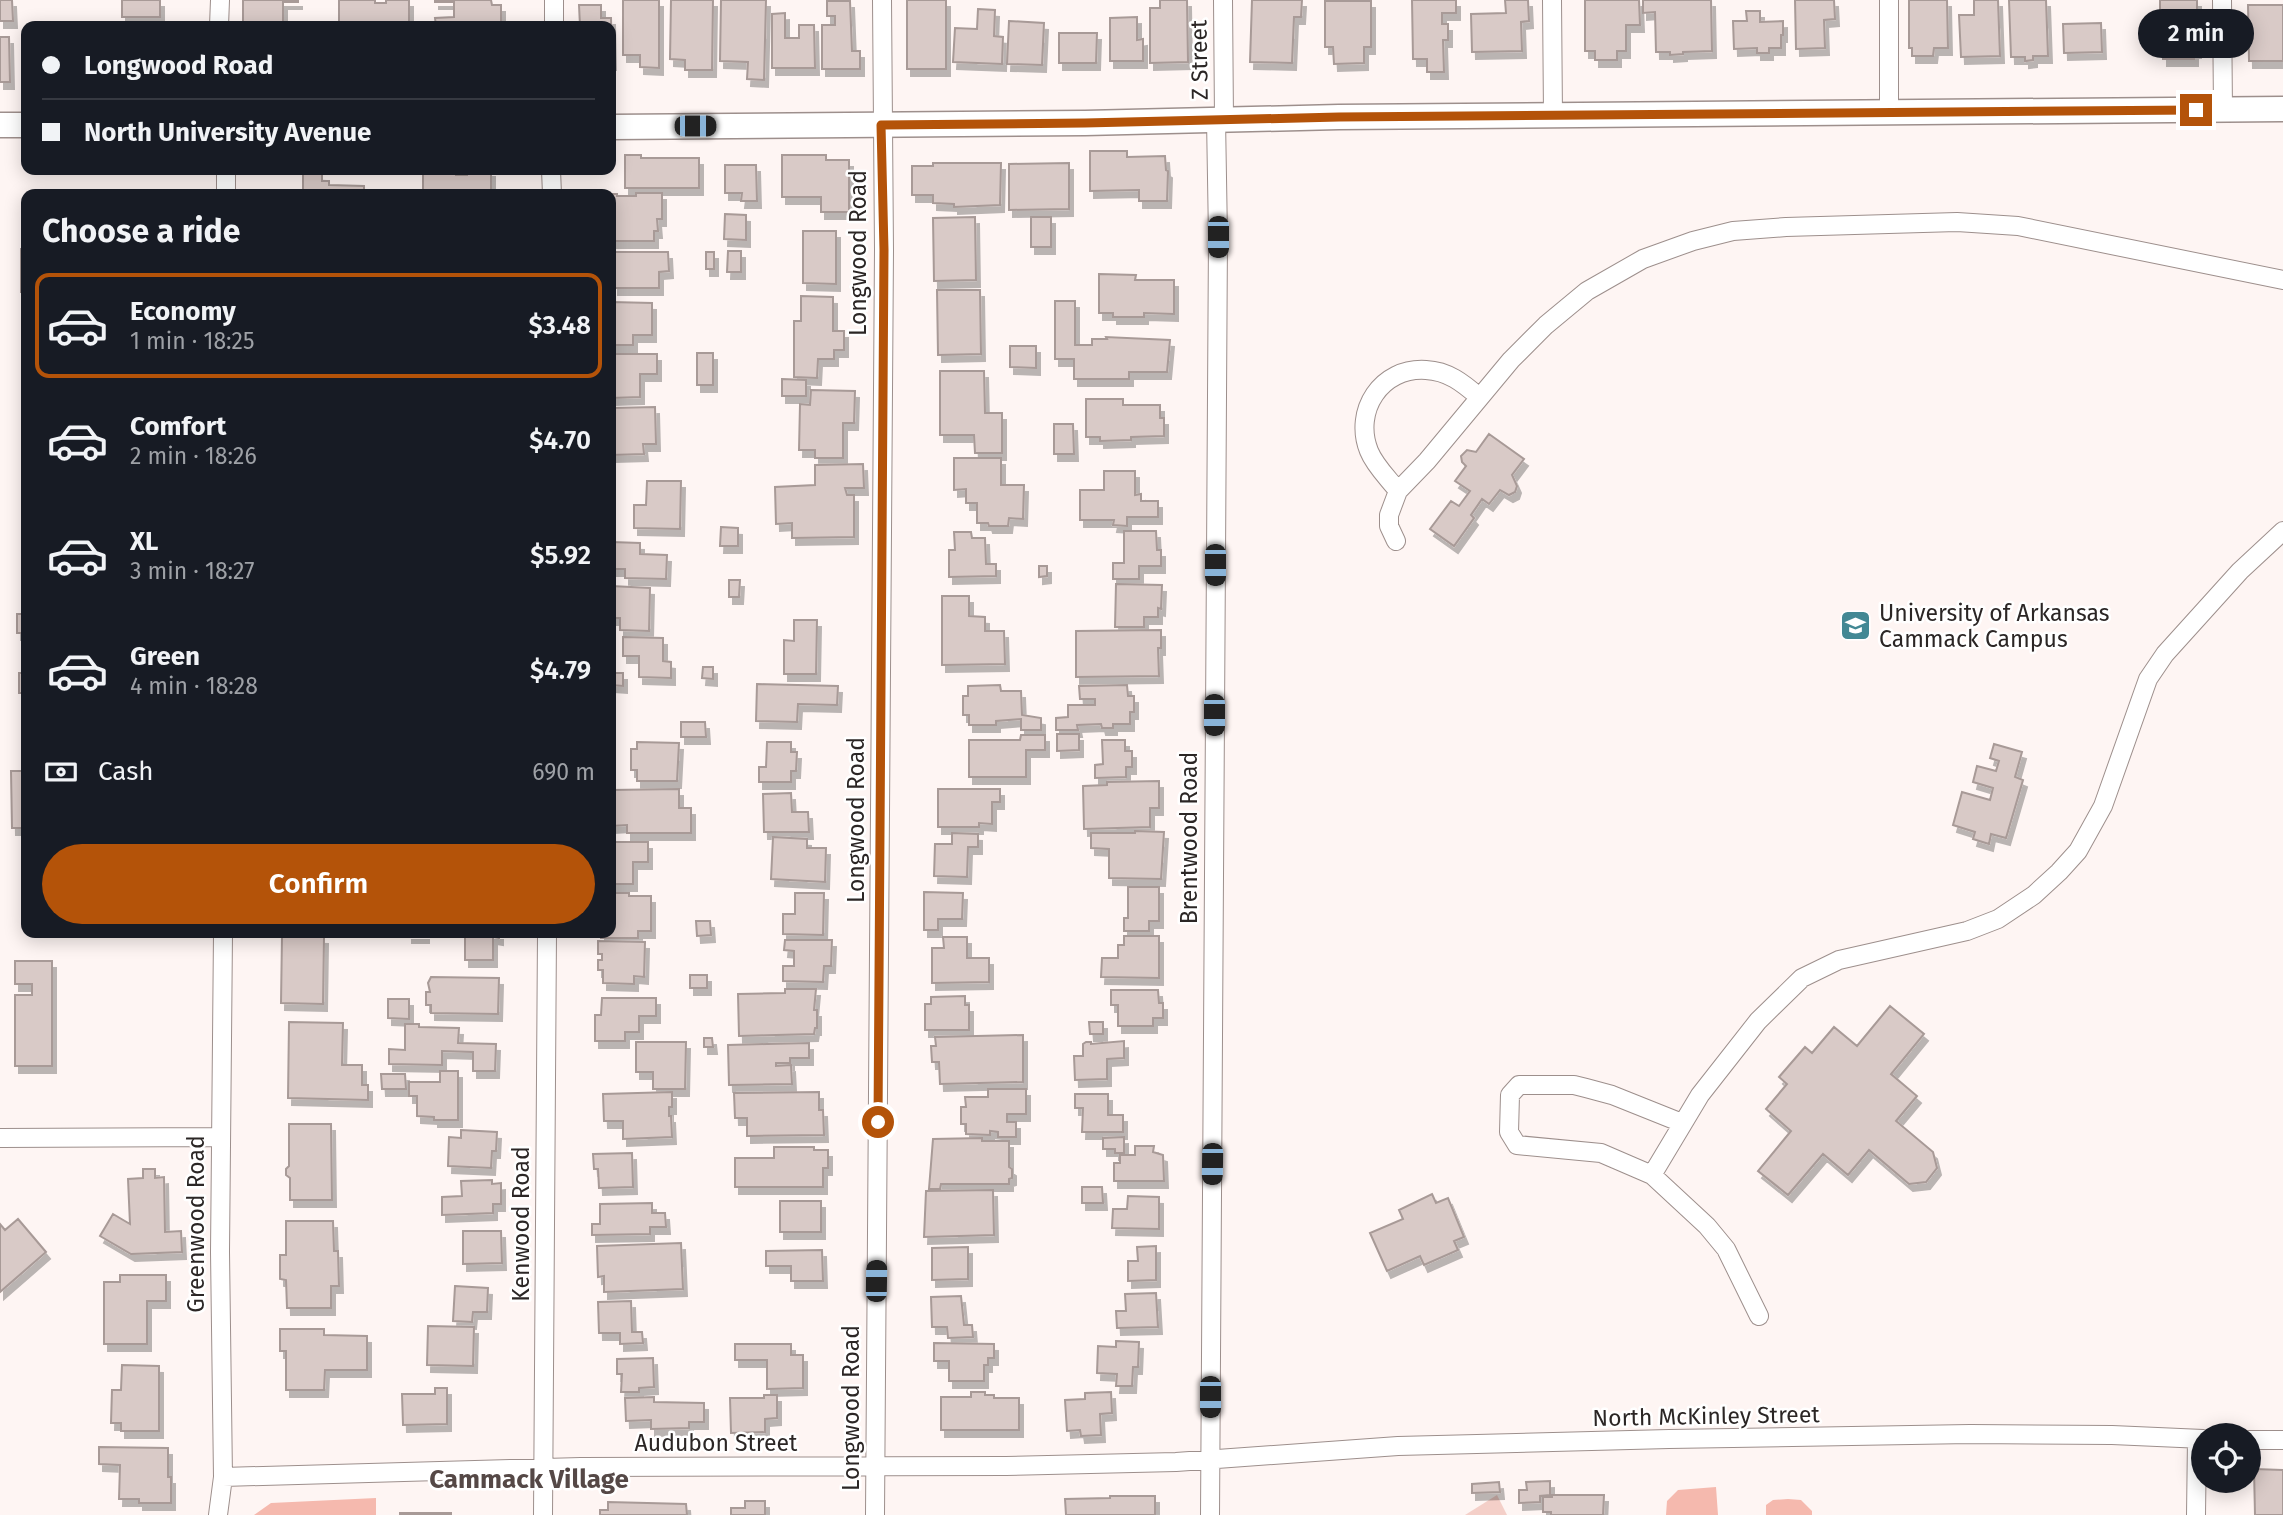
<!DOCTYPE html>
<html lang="en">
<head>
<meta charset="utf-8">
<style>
  :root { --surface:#171b24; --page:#20242c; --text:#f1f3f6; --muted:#9ea1a6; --line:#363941; --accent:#b45309 }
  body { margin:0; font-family:"Fira Sans",sans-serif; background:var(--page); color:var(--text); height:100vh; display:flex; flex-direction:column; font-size:26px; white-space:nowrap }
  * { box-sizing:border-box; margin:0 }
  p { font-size:23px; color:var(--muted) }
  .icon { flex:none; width:38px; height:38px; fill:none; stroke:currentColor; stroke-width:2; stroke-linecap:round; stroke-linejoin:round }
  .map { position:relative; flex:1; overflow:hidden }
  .details { position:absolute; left:21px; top:189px; width:595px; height:749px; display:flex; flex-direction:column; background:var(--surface); border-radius:14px; box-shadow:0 4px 18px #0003 }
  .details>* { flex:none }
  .hud { position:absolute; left:21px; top:21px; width:595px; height:154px; border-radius:14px; box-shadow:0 4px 18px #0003; display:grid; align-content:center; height:154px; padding:0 21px; background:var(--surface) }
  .tools { position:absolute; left:2191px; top:1423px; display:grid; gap:14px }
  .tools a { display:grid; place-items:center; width:70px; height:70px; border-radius:50%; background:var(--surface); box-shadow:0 4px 18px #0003; font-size:35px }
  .end { position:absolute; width:32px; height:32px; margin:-16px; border:9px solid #b45309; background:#fff; box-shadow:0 0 0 4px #fff }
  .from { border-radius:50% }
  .bubble { position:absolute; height:49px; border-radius:24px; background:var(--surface); box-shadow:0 4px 18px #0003; font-size:23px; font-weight:600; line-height:49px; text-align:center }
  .car { position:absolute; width:21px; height:42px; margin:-21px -10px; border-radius:9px; box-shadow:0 0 5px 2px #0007; background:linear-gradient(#222 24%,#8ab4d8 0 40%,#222 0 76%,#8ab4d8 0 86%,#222 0) }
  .hud b { display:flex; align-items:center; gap:24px; height:66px; font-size:26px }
  .hud b+b { border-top:2px solid var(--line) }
  .hud i { width:18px; height:18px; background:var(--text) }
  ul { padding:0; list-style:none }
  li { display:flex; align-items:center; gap:21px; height:105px; margin:0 14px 10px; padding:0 7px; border:4px solid transparent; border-radius:14px }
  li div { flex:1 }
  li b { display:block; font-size:26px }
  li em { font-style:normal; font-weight:600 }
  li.selected { border-color:var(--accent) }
  li>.icon { width:63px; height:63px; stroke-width:1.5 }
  h2 { padding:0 21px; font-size:32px; line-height:84px }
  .pay { display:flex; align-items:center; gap:18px; height:77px; padding:0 21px; font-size:26px }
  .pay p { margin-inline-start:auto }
  .primary-button { display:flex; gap:14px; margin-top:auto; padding:14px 21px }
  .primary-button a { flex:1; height:80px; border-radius:42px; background:var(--accent); color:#fff; font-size:28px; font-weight:600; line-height:80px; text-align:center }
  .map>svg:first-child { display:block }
  .green { fill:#f5b9ae }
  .water { fill:#f4cfc8 }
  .building { fill:#d9cac7; stroke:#a89a97; stroke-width:2; filter:url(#shadow) }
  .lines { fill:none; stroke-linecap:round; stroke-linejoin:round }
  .street-casing { stroke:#9d8f8c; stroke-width:20 }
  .secondary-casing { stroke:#9d8f8c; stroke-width:27 }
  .street { stroke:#fff; stroke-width:18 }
  .secondary { stroke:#fff; stroke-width:24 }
  .route { stroke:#b45309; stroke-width:9 }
  .labels { text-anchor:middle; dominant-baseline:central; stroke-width:5; stroke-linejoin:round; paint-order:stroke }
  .street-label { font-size:23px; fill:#2b2625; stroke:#fff }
  .poi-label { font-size:23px; fill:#2b2625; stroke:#fff; text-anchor:start }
  .quarter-label { font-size:26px; font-weight:bold; fill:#554846; stroke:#fff }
</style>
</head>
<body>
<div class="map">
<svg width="2283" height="1515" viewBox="0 0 2283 1515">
  <defs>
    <filter id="shadow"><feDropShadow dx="4" dy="7" stdDeviation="0" flood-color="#0004"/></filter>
  </defs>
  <rect width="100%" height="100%" fill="#fef5f3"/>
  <path class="green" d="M1716,1487l2,28h-52l1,-14 11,-11z
    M376,1498v17h-122l17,-12z
    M1788,1499l13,1 11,11v4h-46v-10l7,-5z"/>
  <path class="water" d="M1497,1495l10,20h-42z"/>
  <path class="building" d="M0,0h12l1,21h-13z
    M122,0h38v17h-38z
    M243,0h55v2h-15v24h-28l-12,-1z
    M339,0h36v3h11v-3h23v26h-70z
    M435,0h56l1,5h9v21h-65l-1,-8 19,-1v-15h-19z
    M623,0h36v68l-19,-1v-12h-17z
    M671,0h42l-1,70h-27v-10l-15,-1z
    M721,0h45l-2,80 -17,-1 1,-17 -28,-1z
    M907,0h39v69h-39z
    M1160,0h27l1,62 -38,1v-55h10z
    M1252,0h50l-1,17h-7l-2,46 -42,-1z
    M1412,0h44v13h-14v11h6v16h-5l1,32h-17v-13h-14z
    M1505,0h23l1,21 -8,1 1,29 -50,1 -1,-38 35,-1z
    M1585,0h54l1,25h-14v26h-9v9h-22v-9h-10z
    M1643,0h68l1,51 -29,1v2l-13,1v-3h-14l-1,-40 -12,1z
    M1795,0h39l1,19 -11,1 1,28 -29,1z
    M1909,0h38l1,48h-14l-1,8h-21v-8h-3z
    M1974,0h24l2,56 -39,1 -2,-42h15z
    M2009,0h37l2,56h-15v4l-8,1v-4h-14z
    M2160,0h37v51h-3v8h-31v-7h-3z
    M827,1h23l2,50h8v18h-38v-44h13v-9h-8z
    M1325,1h46v46h-7v16l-30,1 -1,-17h-8z
    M579,5h22v13h10l1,46 -1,-38h-31z
    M2248,5h35v56h-34z
    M978,9l17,1 -1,26 9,1 -1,27 -49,-2 2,-34 22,1z
    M1746,11h14v11l23,-1v14h-2v13h-12v5h-12v-5l-23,1 -1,-28h14z
    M785,13v25h14v-13h15l1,43h-43v-54z
    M1137,17v23l6,-1v22h-33v-43z
    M1009,21l35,2 -2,42 -35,-1z
    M146,23h31v3h-31z
    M2101,23l1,29 -38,1 -1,-29z
    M1059,33h38l-1,30h-37z
    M0,37h9l1,45h-10z
    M1090,151h37v6l38,-1 1,14 2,1 -1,30h-28v-11l-49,1z
    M625,155h16v3h58v30h-74z
    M782,155h44v5h23v52h-28v-15h-39z
    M933,163h68l-1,42 -46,2v-3l-21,-1v-8h-21v-29h21z
    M1069,163v46l-60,1v-46z
    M725,165h31l1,36h-16l1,-8h-17z
    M423,170h33v5h11v-5h24v24h-68z
    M303,173l19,1v7h7v4l35,1v8h-61z
    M636,193h26v26h-5l1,12h-4v10h-43v-47h-13h19v2h19z
    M725,214l21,1v25l-22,-1z
    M975,217l1,63 -42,1 -1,-63z
    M1031,217h20v30h-20z
    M803,231h33v53l-33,-1z
    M21,249h5v57l-2,1v-15h-3z
    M728,251h13v21h-14z
    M614,252h54l1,19 -10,1v16h-45z
    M706,252h8v17h-8z
    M1099,274l37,1 -1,5h39v34l-30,-1v4h-31v-4h-14z
    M937,290h43l1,64 -43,1z
    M801,296l32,1v34h11v19h-10v9h-16l-1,19 -23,-1v-56h7z
    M1055,301h20v44h17v-6h15l-1,-2 64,3 -3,32h-38v7h-55v-20h-19z
    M611,302l41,1v32h-19v10h-22z
    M1010,346h26v22l-26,-1z
    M697,353h16v32h-16z
    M611,354h46v20h-17v23l-29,1z
    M940,371h44l1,42h17v40h-27l-1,-18h-34z
    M782,379l24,1v16h-24z
    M811,390l44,1 -1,32h-11v35h-28v-8h-16l1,-46 10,1z
    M1086,399h37v6h37v13h4v18l-33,1v3l-31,1v-4h-14z
    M655,407l1,37h-13l1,10 -33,1v-47z
    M1054,424h19l1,30h-20z
    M1489,434l35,25 -12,16 5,11 -2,6 -6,3 -9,-5 -11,14 -7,-5 -11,16 3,3 -20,28 -24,-17 21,-28 8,5 11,-15 -15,-10 11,-15 -4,-4 -1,-6 6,-6 9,2z
    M954,458h47v27h23l-1,34 -14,-1 -1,8h-19l-1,-3h-11v-20h-11v-14l-12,1z
    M863,464l1,24h-19l2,7h7v42l-62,1v-15l-16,1 -1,-37 40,-2v-20z
    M1104,471h31v24l6,-1v7h17v16h-31v9l-14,-1 1,-5h-34v-30h24z
    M647,481h34l-1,48 -46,-1v-23h12z
    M721,527l17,1v18h-18z
    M1124,531h32l1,19h4v16h-22v13h-26v-16h11z
    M954,532h17l1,6h13l1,26h10v12l-47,1v-27h6z
    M611,542l29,1v11l27,1 -1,24 -41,-1v-9h-14z
    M1039,566h8v10l-8,1z
    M729,580h11l-1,17h-10z
    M1116,584l46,1 -1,24 -3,-1v9h-14v10h-29z
    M611,586l39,2 -1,43 -29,-1v-12h-9z
    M942,596h27v20l16,1v14h19l1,33 -63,1z
    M17,614h9v79h-7v-20h6v-40h-8z
    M794,620h23l-1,54h-32v-34l10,1z
    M1161,630v18h-3l1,28 -83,1v-46z
    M623,637l40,1v23l8,1v16l-32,-1v-21h-16z
    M703,667h10v12l-11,-1z
    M611,673h12v13l-12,-1z
    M757,684l81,2 -1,19 -39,-1 -1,18 -41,-1z
    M1000,685l1,6h20l1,24 19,3v12h-20v-11l-25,2v4h-27v-10h-6v-19h5v-10z
    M1127,685l1,11h6v16h-4v12h-17v4h-11l-1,-4 -24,1 1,5h-22v-12l12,-1v-12h27v-6h-15l-1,-13z
    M681,722h24l1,15h-25z
    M1057,734h22v16l-22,1z
    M1021,735h24v15h-19v27h-57v-37h51z
    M1102,740h23v11h7v16h-6v10l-31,1v-13l8,-1z
    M637,742l42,1 -2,38h-40v-11h-6v-21h6z
    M767,742h24v10h6l-1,19h-5v11h-32v-15h7z
    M1994,744l28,8 -7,25 8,3 -17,58 -15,-4 -2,10 -16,-5 2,-7 -22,-7 9,-33 28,8 3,-12 -20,-6 4,-16 19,5 3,-10 -9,-3z
    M11,771h15v57h-14z
    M1159,781v27h-9v19l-66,2 -1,-43 24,-1v-3z
    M679,789v19h12v25h-64v-8l-16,1v-36z
    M938,789h62v13h-8v22l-13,-1v4h-41z
    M791,793l1,19h16l1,20h-45l-1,-38z
    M1135,831l29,1 -3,47 -52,-1v-29l-18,-1v-15h44z
    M952,833l26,1v13h-10l-1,30 -33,-1 1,-32h17z
    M773,837l34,2v9h19l-1,34 -54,-3z
    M611,842h37v20h-15v22h-22z
    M1128,887h31v34h-10v10h-25v-13h4z
    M924,892l39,1 -1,26h-24v11h-14z
    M611,893h18v3h22v35h-13v7h-37v-5h10z
    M795,893h29l-1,42 -40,-1v-20h12z
    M696,921h14l1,14 -14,1z
    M408,933h17v3h-17z
    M465,933h34v5l-6,-1v23h-28z
    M282,936l42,1 -1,67 -42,-1z
    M1124,936h35v42l-58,-1 1,-19h16v-13h6z
    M943,937h24v21h22v24l-57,1v-35h12z
    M785,940h47l-1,26h-7l-1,16 -40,-1v-15h11v-15l-10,-1z
    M598,941l47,1 -1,35 -10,-1v8l-31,-1v-13h-5v-10h4v-6h-4z
    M15,961h37v105h-37v-71h17v-11h-17z
    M690,975h17v13h-17z
    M431,977l68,1 -1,36 -67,-1v-8h-5v-13h4l-2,-9z
    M785,989h31l-2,21h3v18h-2l-1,6 -75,2 -1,-42 47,-1z
    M1111,990h47l1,13h4v15h-10v8h-35v-21h-7z
    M965,996v9h4v25h-44v-26h6v-7z
    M602,998h54v18h-17v16h-14v9h-30v-26h6z
    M388,999h21v20l-21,-1z
    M1890,1006l34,28 -33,40 26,22 -21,25 37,31 4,16 -11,14 -17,2 -40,-34 -21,25 -25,-21 -35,41 -30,-24 33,-40 -25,-22 21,-25 -8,-7 26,-30 7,6 22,-26 23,19z
    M289,1022l54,1 -1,42h20v20h6v15l-80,-2z
    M1089,1022h14v12h-13z
    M405,1024h14v3l40,1 -1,15 38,1 -1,27h-22v-19l-31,-1v14l-53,-1v-15l16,1z
    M1023,1035v47l-83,2 -1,-22h-7l-1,-16h5l-1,-9z
    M704,1038h8l1,9h-9z
    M1124,1041v17l-17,1v20l-32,1 -1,-24h9v-12l3,-2h5v2z
    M636,1042h50l-1,47h-32v-17h-17z
    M809,1043v15h-19v5h-14v3l15,-1 1,19 -63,1 -1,-40z
    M440,1071h18v49h-24v-3l-17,-1v-20h-8v-14h31z
    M381,1074h24l1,15h-24z
    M988,1089h38v25h-19v8h9v15h-18v-5l-8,-1v4l-24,-1v-10h-5v-17h5l-1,-10h23z
    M672,1092v15h-3v9h2l1,21 -49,2v-18h-19l-1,-27z
    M819,1092v18h4l1,25 -77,1v-18h-12l-1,-25z
    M1075,1094h33v21h15v17h-41l1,-24h-8z
    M289,1124h42l1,76h-42v-22l-4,-3v-6l3,-3z
    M461,1130l36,2 -1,19h-4l-1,17 -43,-2 1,-29 12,1z
    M1124,1137v16h-9v-4h-12v-11z
    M982,1138v3h27v26l3,2v9l-3,1v5h-68l-1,5h-11l4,-50z
    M1135,1146h19l-1,6 10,3 1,26h-50v-18h6v-8h15z
    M774,1147h40v3h14v18h-5v19h-88v-29h39z
    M632,1153l1,34 -34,1 -1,-19h-4l-1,-15z
    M143,1169h12v9l9,-1 1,55 16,-1 1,21 -51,2 -31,-18 13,-22 17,10 -2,-45 15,-1z
    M492,1180v4l9,-1v21h-8v9l-51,2v-18l20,-1 -1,-15z
    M1082,1187h20l1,16h-21z
    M993,1190l1,45 -70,2 2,-46z
    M1432,1194l4,9 12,-5 16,39 -10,4 4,9 -34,15 -4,-9 -33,15 -17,-38 33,-14 -4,-9z
    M1128,1196l31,1v32l-47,-1 1,-19h14z
    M780,1201h41v31h-41z
    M652,1203v10h13l1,14h-16v7l-58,1v-11h8v-20z
    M18,1219l28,33 -46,40v-68l5,6z
    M286,1221h47l1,30h4l1,35h-8v22h-44l-1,-28 -6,-1v-24h6z
    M463,1231h38l1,32 -39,1z
    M681,1243l2,46 -79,3v-16l-6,1 -1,-31z
    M1156,1246v34l-28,1v-20h10l-1,-14z
    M968,1247v32l-36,1v-32z
    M822,1250l1,31h-32v-15h-25v-15z
    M120,1275h46v26h-19v43h-43v-62h16z
    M455,1286l33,2 -1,24h-14l-1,10 -19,-1z
    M1156,1293l2,34 -41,1 -1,-17h10l-1,-17z
    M961,1296l3,29h8l1,12 -25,1 -1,-11h-15l-1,-30z
    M631,1301l1,31h10l1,11 -23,1v-11h-21l-1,-31z
    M428,1326l46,1 -1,39 -46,-1z
    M280,1329h44v6l43,1v34h-42l-1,20h-38v-39h-6z
    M1116,1341l23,1 -1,25h-5l-1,19h-16l1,-12 -20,-1 1,-27 18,1z
    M934,1343l60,1v14h-6v7h-4v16h-35v-20h-15z
    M735,1344h56v11h12v33l-36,1v-29h-32z
    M653,1358l1,29 -15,1v4h-18l1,-18h-5v-15z
    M122,1365l37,1v65h-38v-8h-10l1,-33h9z
    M435,1388h12v36l-44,1 -1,-31h33z
    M971,1392h14v3h9v3h25v32h-78v-33h30z
    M1111,1392l1,21 -12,1 1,21 -20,1 -1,-6 -13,1 -2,-31 20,-1v-6z
    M764,1395h13v23l-12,1v13l-34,1 -1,-35h34z
    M654,1397v5l50,1v19h-15v6l-38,1v-9l-25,1 -1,-23z
    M99,1447l69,1v29h3v26h-32v-4h-20l1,-34 -21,-1z
    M2254,1469l29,1v45h-28z
    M1550,1481v14l-10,1v6l-21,1v-13h8l-1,-8z
    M1499,1482l1,10 -28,1v-9z
    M1552,1495h52l-1,20h-52v-3h-8v-15h9z
    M1110,1496h45v19h-89l-1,-16 45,-1z
    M745,1501h20v14h-34v-7h14z
    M608,1502l78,2 1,11h-87v-5h8z
    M400,1513h51v2h-51z"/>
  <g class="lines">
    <defs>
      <path id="street" d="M1223,0l1,119
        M1552,0l1,115
        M1889,0v112
        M2222,0l1,110
        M219,26l1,-26
        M554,26v-26
        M551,170l1,24
        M226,194v-24
        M1398,491c-10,-13 -23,-25 -29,-40 -16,-40 12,-84 57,-81 22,1 37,13 53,27
        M1396,541l-7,-15v-11l9,-24 29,-30 84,-101 35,-35 41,-34 56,-32 50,-18 40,-10 53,-4 171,-5 61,4 265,54
        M1682,1123l-70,-28 -26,-7 -12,-3h-55l-9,10 -1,37 8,13 84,8 51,22 55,51 19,23 33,67
        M0,1138l220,-1
        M1652,1175l48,-80 58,-74 44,-43 37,-18 128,-29 31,-12 36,-24 25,-23 19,-21 25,-45 45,-127 17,-25 75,-83 43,-40
        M2249,1440h34
        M223,1477l358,-10 425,-1 170,-4 222,-16 271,-7 301,-5 142,1 91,4
        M218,1515l5,-38 -3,-225 3,-319
        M543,1515l4,-582
        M875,1515l9,-1265 -2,-250
        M1210,1515l8,-1278 -2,-118
        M2196,1515l1,-76"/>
      <path id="secondary" d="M0,125h26
        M611,127l474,-4 254,-6 944,-8"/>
    </defs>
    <use href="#street" class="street-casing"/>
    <use href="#secondary" class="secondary-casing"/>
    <use href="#street" class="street"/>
    <use href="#secondary" class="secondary"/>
  </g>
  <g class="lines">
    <path class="route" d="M878,1122l6,-872 -3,-125 204,-2 254,-6 857,-7"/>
  </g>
  <defs>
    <symbol id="university-square" viewBox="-11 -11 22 22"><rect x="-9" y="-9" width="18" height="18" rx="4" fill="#428894" stroke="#fff"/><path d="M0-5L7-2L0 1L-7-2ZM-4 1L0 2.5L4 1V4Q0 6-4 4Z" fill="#fff"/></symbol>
  </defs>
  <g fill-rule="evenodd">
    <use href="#university-square" x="1838" y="608" width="35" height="35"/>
  </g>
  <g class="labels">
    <g class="street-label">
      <text transform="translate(1199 60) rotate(-91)">Z Street</text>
      <text transform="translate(858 253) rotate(-90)">Longwood Road</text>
      <text transform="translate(856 820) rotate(-90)">Longwood Road</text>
      <text transform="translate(1189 838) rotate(-90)">Brentwood Road</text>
      <text transform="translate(196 1224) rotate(-90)">Greenwood Road</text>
      <text transform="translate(521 1224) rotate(-90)">Kenwood Road</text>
      <text transform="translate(851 1408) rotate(-90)">Longwood Road</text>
      <text transform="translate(1706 1416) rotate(-1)">North McKinley Street</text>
      <text x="716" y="1443">Audubon Street</text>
    </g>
    <g class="poi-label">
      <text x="1879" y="613">University of Arkansas<tspan x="1879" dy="26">Cammack Campus</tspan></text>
    </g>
    <g class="quarter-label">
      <text x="529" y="1479">Cammack Village</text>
    </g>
  </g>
</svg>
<div class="tools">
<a><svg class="icon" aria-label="locate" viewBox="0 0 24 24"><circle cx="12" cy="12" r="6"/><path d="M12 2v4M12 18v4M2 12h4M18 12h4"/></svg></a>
</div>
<i class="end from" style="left:878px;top:1122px"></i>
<i class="end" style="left:2196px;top:110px"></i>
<div class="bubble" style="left:2138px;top:9px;width:116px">2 min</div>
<i class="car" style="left:695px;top:126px;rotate:90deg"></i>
<i class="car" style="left:1218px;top:237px;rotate:180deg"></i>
<i class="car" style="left:1215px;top:565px;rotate:180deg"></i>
<i class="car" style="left:1214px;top:715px;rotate:180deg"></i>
<i class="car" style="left:1212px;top:1164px;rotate:181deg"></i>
<i class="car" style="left:876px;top:1281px;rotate:1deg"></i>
<i class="car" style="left:1210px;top:1397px;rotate:180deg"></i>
<div class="hud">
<b><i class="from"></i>Longwood Road</b>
<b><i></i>North University Avenue</b>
</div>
<section class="details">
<h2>Choose a ride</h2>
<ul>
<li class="selected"><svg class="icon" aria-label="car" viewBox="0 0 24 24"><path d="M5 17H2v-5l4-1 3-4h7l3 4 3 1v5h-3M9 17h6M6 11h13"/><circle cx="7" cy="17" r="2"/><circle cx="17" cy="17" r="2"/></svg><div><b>Economy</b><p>1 min · 18:25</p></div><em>$3.48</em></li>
<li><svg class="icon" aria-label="car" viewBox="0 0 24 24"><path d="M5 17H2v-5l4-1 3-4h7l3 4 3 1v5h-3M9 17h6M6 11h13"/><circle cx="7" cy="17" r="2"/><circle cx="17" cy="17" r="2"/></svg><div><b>Comfort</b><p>2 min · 18:26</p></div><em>$4.70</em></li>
<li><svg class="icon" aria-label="car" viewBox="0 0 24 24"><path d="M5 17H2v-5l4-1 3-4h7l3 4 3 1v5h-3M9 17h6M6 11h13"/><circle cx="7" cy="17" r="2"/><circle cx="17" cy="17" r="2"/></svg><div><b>XL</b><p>3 min · 18:27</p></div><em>$5.92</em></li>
<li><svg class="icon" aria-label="car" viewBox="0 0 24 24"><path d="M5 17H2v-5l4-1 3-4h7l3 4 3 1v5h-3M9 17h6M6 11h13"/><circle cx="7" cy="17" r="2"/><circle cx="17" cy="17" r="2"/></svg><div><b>Green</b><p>4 min · 18:28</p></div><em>$4.79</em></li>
</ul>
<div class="pay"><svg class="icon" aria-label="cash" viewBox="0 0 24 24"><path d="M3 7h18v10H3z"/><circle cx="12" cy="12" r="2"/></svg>Cash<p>690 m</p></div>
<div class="primary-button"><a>Confirm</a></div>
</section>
</div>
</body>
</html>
